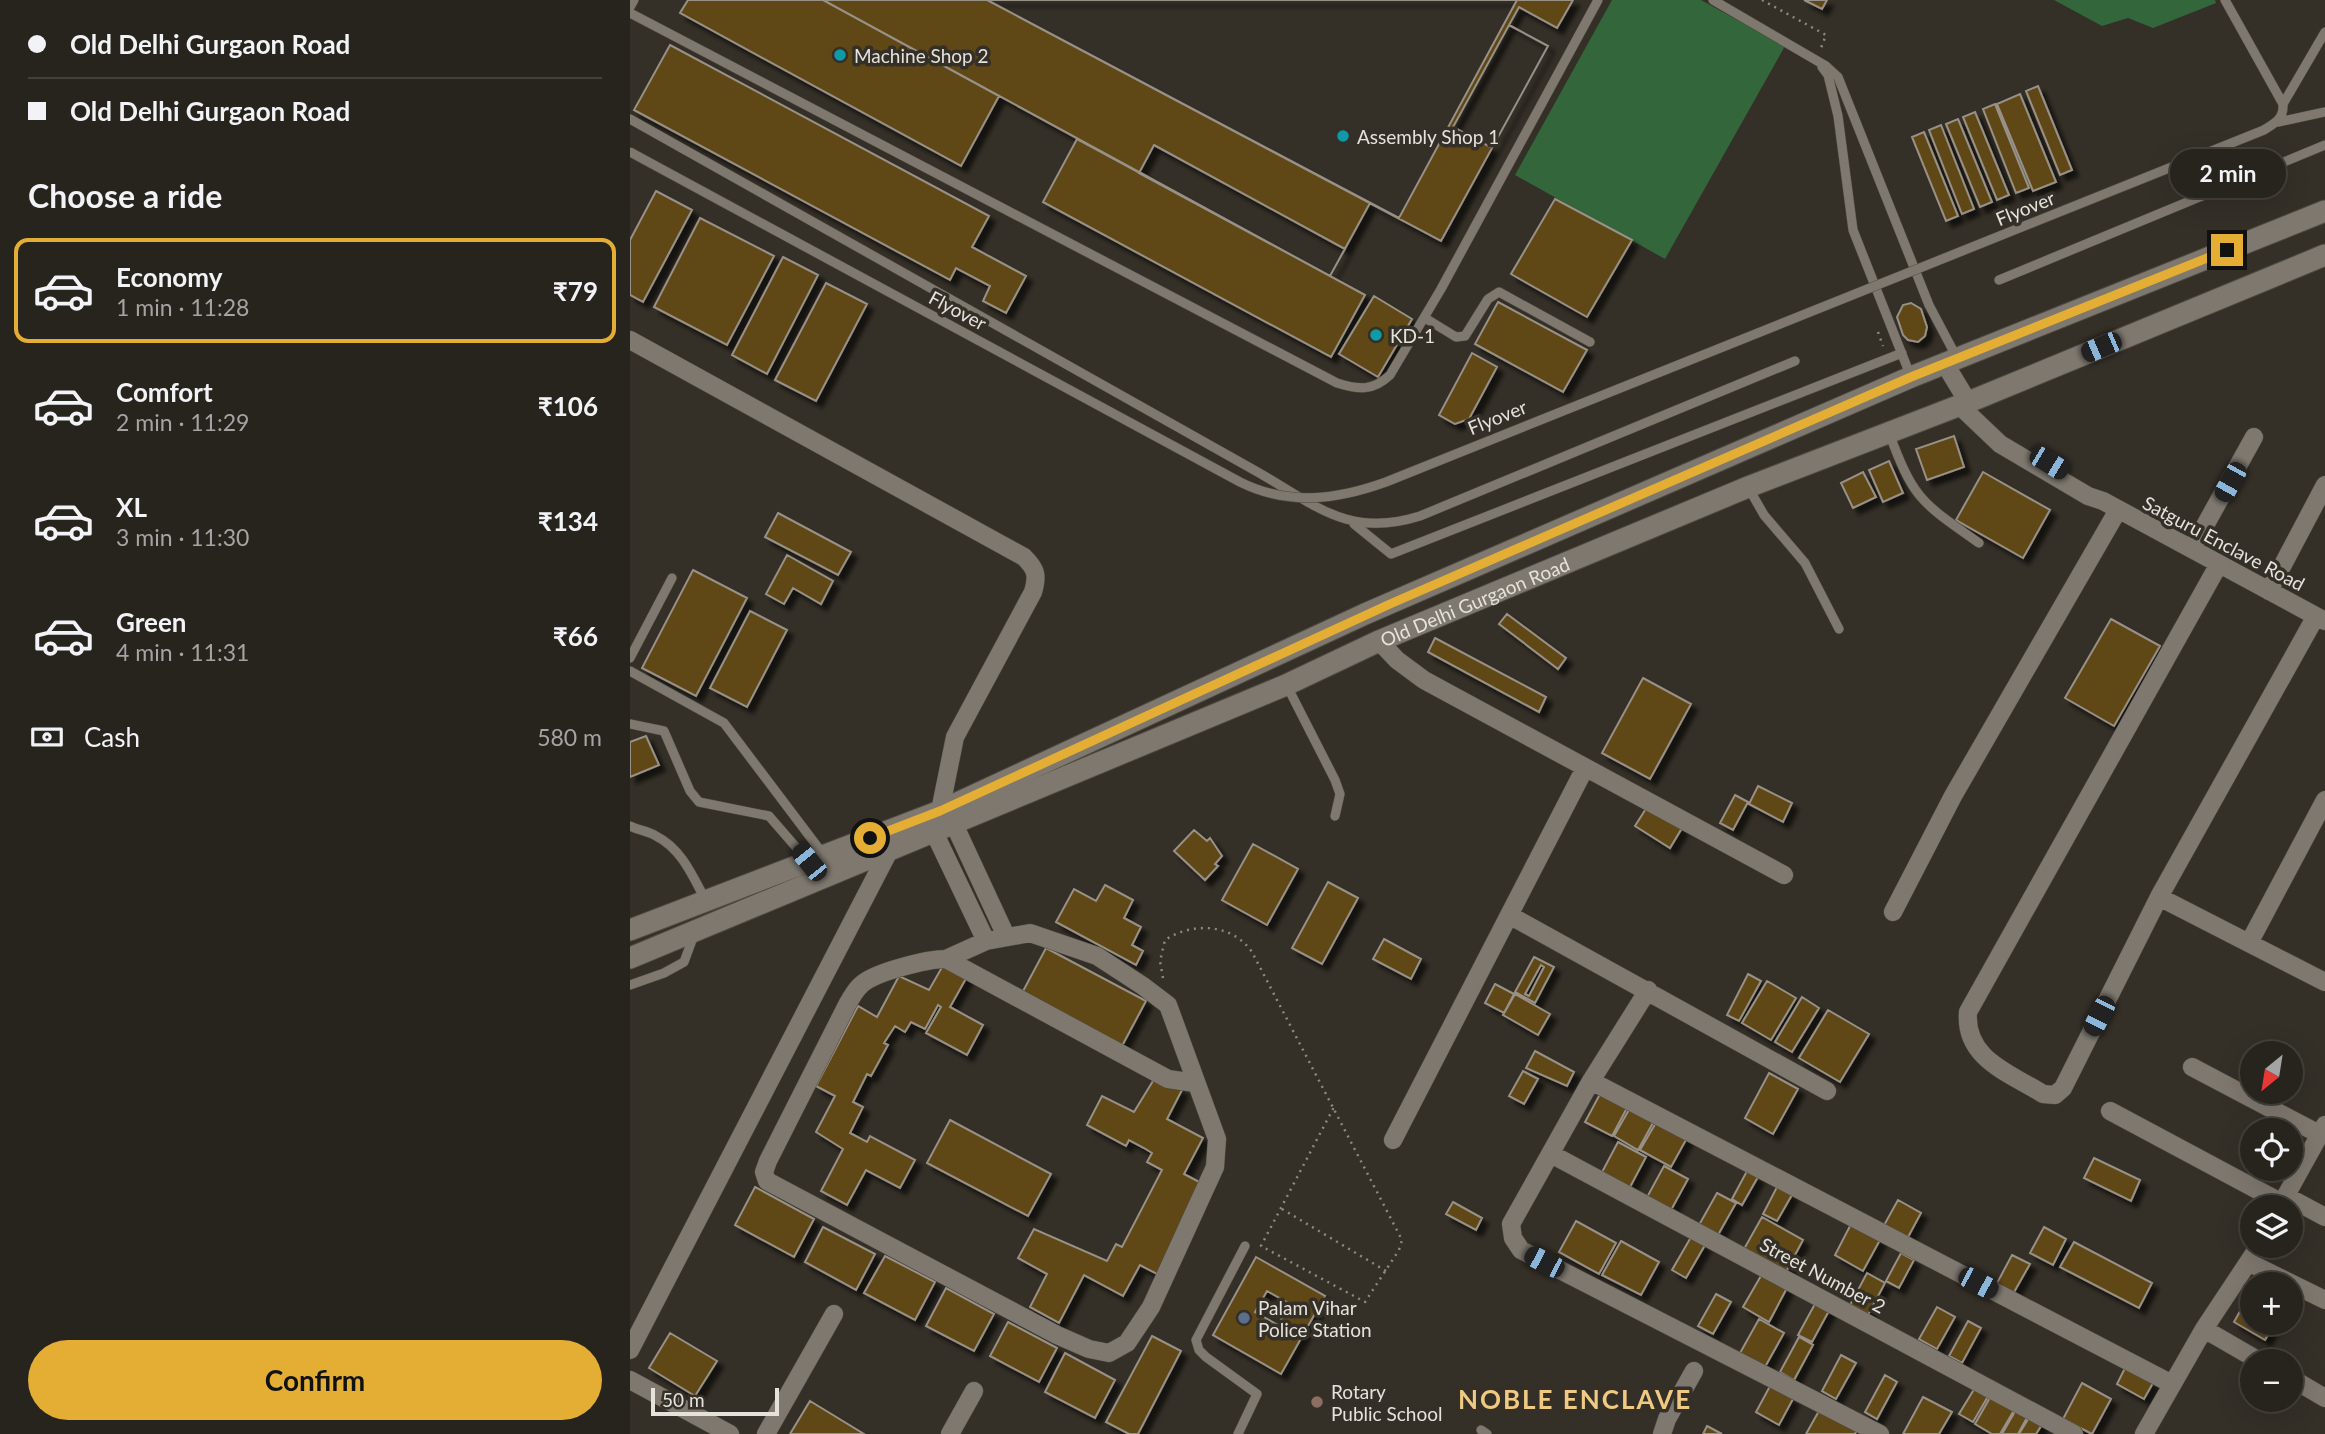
<!DOCTYPE html>
<html lang="en">
<head>
<meta charset="utf-8">
<style>
  :root { --surface:#27231d; --page:#332f2a; --text:#f1f3f6; --muted:#a4a4a4; --line:#43403b; --accent:#e4ae35 }
  body { margin:0; font-family:Lato,sans-serif; background:var(--page); color:var(--text); height:100vh; display:flex; flex-direction:column; font-size:26px; white-space:nowrap }
  * { box-sizing:border-box; margin:0 }
  p { font-size:23px; color:var(--muted) }
  .icon { flex:none; width:38px; height:38px; fill:none; stroke:currentColor; stroke-width:2; stroke-linecap:round; stroke-linejoin:round }
  .map { position:relative; flex:1; overflow:hidden }
  .drawer { display:flex; flex-direction:column; background:var(--surface); width:630px }
  .drawer>* { flex:none }
  .top-card { display:grid; align-content:center; height:154px; padding:0 28px; background:var(--surface) }
  .needle { width:46px; rotate:210deg }
  .controls { position:absolute; left:1610px; top:1041px; display:grid; gap:14px }
  .controls a { display:grid; place-items:center; width:63px; height:63px; border-radius:50%; background:var(--surface); box-shadow:0 7px 28px #0002,0 0 0 2px var(--line); font-size:35px }
  .scale { position:absolute; left:21px; bottom:18px; width:128px; box-sizing:border-box; padding-left:7px; border:4px solid #e5e2dc; border-top:0; font-size:19px; line-height:24px; white-space:nowrap; color:#e5e2dc; -webkit-text-stroke:5px #342f27; paint-order:stroke }
  .end { position:absolute; width:32px; height:32px; margin:-16px; border:9px solid #e4ae35; background:#111; box-shadow:0 0 0 4px #111 }
  .from { border-radius:50% }
  .bubble { position:absolute; height:49px; border-radius:24px; background:var(--surface); box-shadow:0 7px 28px #0002,0 0 0 2px var(--line); font-size:23px; font-weight:700; line-height:49px; text-align:center }
  .car { position:absolute; width:21px; height:42px; margin:-21px -10px; border-radius:9px; box-shadow:0 0 5px 2px #0007; background:linear-gradient(#222 24%,#8ab4d8 0 40%,#222 0 76%,#8ab4d8 0 86%,#222 0) }
  .top-card b { display:flex; align-items:center; gap:24px; height:66px; font-size:26px }
  .top-card b+b { border-top:2px solid var(--line) }
  .top-card i { width:18px; height:18px; background:var(--text) }
  ul { padding:0; list-style:none }
  li { display:flex; align-items:center; gap:21px; height:105px; margin:0 14px 10px; padding:0 14px; border:4px solid transparent; border-radius:14px }
  li div { flex:1 }
  li b { display:block; font-size:26px }
  li em { font-style:normal; font-weight:700 }
  li.selected { border-color:var(--accent) }
  li>.icon { width:63px; height:63px; stroke-width:1.5 }
  h2 { padding:0 28px; font-size:32px; line-height:84px }
  .pay { display:flex; align-items:center; gap:18px; height:77px; padding:0 28px; font-size:26px }
  .pay p { margin-inline-start:auto }
  .cta { display:flex; gap:14px; margin-top:auto; padding:14px 28px }
  .cta a { flex:1; height:80px; border-radius:42px; background:var(--accent); color:#111; font-size:28px; font-weight:700; line-height:80px; text-align:center }
  main { display:flex; flex:1; min-height:0 }
  .map>svg:first-child { display:block }
  .green { fill:#34663b }
  .building { fill:#614615; stroke:#979187; stroke-width:2; fill-rule:evenodd; filter:url(#shadow) }
  .lines { fill:none; stroke-linecap:round; stroke-linejoin:round }
  .lane-casing { stroke:#504c44; stroke-width:10 }
  .street-casing { stroke:#504c44; stroke-width:19 }
  .secondary-casing { stroke:#504c44; stroke-width:23 }
  .path { stroke:#8d8982; stroke-width:2.5; stroke-dasharray:2 5; stroke-linecap:butt }
  .lane { stroke:#7e786f; stroke-width:9 }
  .street { stroke:#7e786f; stroke-width:18 }
  .secondary { stroke:#7e786f; stroke-width:21 }
  .lane-bridge-casing { stroke:#504c44; stroke-width:10; stroke-linecap:butt }
  .lane-bridge { stroke:#7e786f; stroke-width:9 }
  .route { stroke:#e4ae35; stroke-width:9 }
  .culture-dot { fill:#0f9aa8; stroke:#342f27; stroke-width:2.5 }
  .service-dot { fill:#5c6f8a; stroke:#342f27; stroke-width:2.5 }
  .education-dot { fill:#8d6e63; stroke:#342f27; stroke-width:2.5 }
  .labels { text-anchor:middle; dominant-baseline:central; stroke-width:7; stroke-linejoin:round; paint-order:stroke }
  .poi-label { font-size:19px; fill:#e5e2dc; stroke:#342f27; text-anchor:start }
  .street-label { font-size:19px; fill:#e5e2dc; stroke:#342f27 }
  .district-label { font-size:26px; font-weight:bold; letter-spacing:2px; fill:#f0ca82; stroke:#342f27 }
</style>
</head>
<body>
<main>
<section class="drawer">
<div class="top-card">
<b><i class="from"></i>Old Delhi Gurgaon Road</b>
<b><i></i>Old Delhi Gurgaon Road</b>
</div>
<h2>Choose a ride</h2>
<ul>
<li class="selected"><svg class="icon" aria-label="car" viewBox="0 0 24 24"><path d="M5 17H2v-5l4-1 3-4h7l3 4 3 1v5h-3M9 17h6M6 11h13"/><circle cx="7" cy="17" r="2"/><circle cx="17" cy="17" r="2"/></svg><div><b>Economy</b><p>1 min · 11:28</p></div><em>₹79</em></li>
<li><svg class="icon" aria-label="car" viewBox="0 0 24 24"><path d="M5 17H2v-5l4-1 3-4h7l3 4 3 1v5h-3M9 17h6M6 11h13"/><circle cx="7" cy="17" r="2"/><circle cx="17" cy="17" r="2"/></svg><div><b>Comfort</b><p>2 min · 11:29</p></div><em>₹106</em></li>
<li><svg class="icon" aria-label="car" viewBox="0 0 24 24"><path d="M5 17H2v-5l4-1 3-4h7l3 4 3 1v5h-3M9 17h6M6 11h13"/><circle cx="7" cy="17" r="2"/><circle cx="17" cy="17" r="2"/></svg><div><b>XL</b><p>3 min · 11:30</p></div><em>₹134</em></li>
<li><svg class="icon" aria-label="car" viewBox="0 0 24 24"><path d="M5 17H2v-5l4-1 3-4h7l3 4 3 1v5h-3M9 17h6M6 11h13"/><circle cx="7" cy="17" r="2"/><circle cx="17" cy="17" r="2"/></svg><div><b>Green</b><p>4 min · 11:31</p></div><em>₹66</em></li>
</ul>
<div class="pay"><svg class="icon" aria-label="cash" viewBox="0 0 24 24"><path d="M3 7h18v10H3z"/><circle cx="12" cy="12" r="2"/></svg>Cash<p>580 m</p></div>
<div class="cta"><a>Confirm</a></div>
</section>
<div class="map">
<svg width="1695" height="1434" viewBox="0 0 1695 1434">
  <defs>
    <filter id="shadow"><feDropShadow dx="6" dy="6" stdDeviation="2" flood-color="#0009"/></filter>
  </defs>
  <rect width="100%" height="100%" fill="#342f27"/>
  <path class="green" d="M982,0h89l84,46 -120,213 -150,-84z
    M1424,0h161l1,3 -63,25 -25,-10 -26,8z"/>
  <path class="building" d="M58,0h135l176,96 -38,70 -281,-153z
    M193,0h164l383,203 -40,73z
    M357,0h530l-118,218z
    M357,0h586l-16,28 -38,-21 -10,18 39,21 -107,195z
    M1174,0h23l-5,9z
    M879,25l39,21 -56,102 -39,-21z
    M40,45l319,171 -17,31 54,29 -20,37 -23,-12 7,-15 -34,-18 -6,12 -316,-170z
    M1408,86l34,84 -12,5 -34,-84z
    M1390,94l36,88 -23,9 -36,-87z
    M1365,104l34,84 -13,5 -33,-84z
    M1345,112l34,83 -12,5 -34,-83z
    M1328,119l34,83 -12,5 -34,-83z
    M1311,125l33,84 -12,5 -33,-84z
    M1294,132l34,84 -12,5 -34,-84z
    M447,139l288,156 -34,62 -288,-155z
    M524,145l191,104 -15,27 -191,-103z
    M26,191l36,19 -49,92 -13,-7v-55z
    M925,199l77,41 -45,77 -76,-43z
    M70,218l74,38 -47,89 -73,-38z
    M153,257l35,18 -51,99 -35,-19z
    M196,283l41,21 -51,97 -41,-21z
    M744,296l38,23 -34,58 -39,-23z
    M868,302l89,48 -24,42 -88,-48z
    M1281,303l10,6 6,18 -2,9 -7,6 -10,-2 -5,-5 -6,-18 6,-12z
    M842,353l25,14 -28,52 -14,5 -16,-9z
    M1324,436l10,31 -37,13 -11,-31z
    M1259,461l14,32 -20,9 -14,-32z
    M1233,472l13,25 -23,11 -12,-25z
    M1353,472l67,38 -27,48 -67,-38z
    M148,513l73,39 -13,23 -73,-38z
    M157,555l46,26 -12,23 -28,-16 -9,16 -18,-10z
    M63,570l54,28 -51,98 -54,-28z
    M120,611l37,19 -40,77 -37,-19z
    M877,614l59,44 -8,11 -59,-45z
    M1481,619l49,27 -46,80 -49,-28z
    M805,638l111,59 -7,15 -111,-60z
    M1013,678l48,26 -41,75 -48,-26z
    M16,736l13,29 -29,12v-35z
    M1128,786l34,17 -9,19 -34,-18z
    M1105,795l13,7 -15,28 -13,-7z
    M1017,807l35,21 -12,20 -35,-22z
    M564,830l13,11 3,-3 12,18 -7,8 3,2 -13,14 -31,-29z
    M623,844l45,25 -31,56 -45,-25z
    M698,882l30,16 -36,66 -30,-16z
    M475,885l28,15 -9,18 17,9 -9,18 11,6 -7,14 -80,-43 18,-33 22,12z
    M754,939l37,20 -10,20 -38,-20z
    M416,948l100,53 -24,45 -100,-53z
    M904,957l20,10 -19,36 -20,-11zM911,965l3,2 -15,29 -4,-2z
    M315,962l23,13 -18,32 33,18 -16,30 -41,-22 15,-26 -3,-2 -13,24 -14,-7 -6,10 -10,-6 -11,17 4,2 -17,31 -4,-2 -14,28 10,5 -13,26 17,9 3,-6 45,24 -15,28 -34,-18 -19,35 -26,-14 22,-42 -27,-17 19,-36 -19,-10 42,-80 19,11 22,-41 30,14z
    M1118,974l13,7 -22,40 -12,-6z
    M1137,981l29,17 -25,42 -29,-17z
    M865,984l19,10 -10,19 -19,-10z
    M885,994l35,20 -12,21 -35,-20z
    M1172,997l17,11 -27,44 -17,-10z
    M1198,1010l41,24 -29,48 -41,-24z
    M905,1051l39,21 -7,14 -41,-18z
    M893,1071l15,8 -14,25 -15,-8z
    M1139,1073l29,16 -25,45 -28,-16z
    M526,1076l26,14 -15,29 36,19 -19,36 21,11 -48,89 -17,-9 -17,31 -39,-21 -25,48 -29,-16 17,-33 -29,-16 16,-29 73,32 9,-17 6,3 40,-77 -15,-8 5,-9 -8,-5 -15,-8 -3,6 -39,-21 15,-29 32,16z
    M970,1094l27,14 -15,28 -27,-14z
    M1000,1108l24,13 -16,29 -24,-14z
    M320,1120l101,54 -23,42 -101,-53z
    M1027,1121l30,17 -16,29 -31,-17z
    M988,1142l28,15 -17,32 -28,-15z
    M1464,1158l46,22 -9,21 -47,-23z
    M1034,1166l24,13 -18,33 -24,-13z
    M1117,1171l11,6 -16,28 -10,-6z
    M125,1187l59,32 -20,38 -59,-32z
    M1147,1187l15,8 -15,26 -14,-7z
    M1087,1193l19,10 -18,32 -19,-10z
    M1268,1200l23,13 -14,26 -24,-12z
    M823,1202l29,16 -6,12 -30,-16z
    M1132,1217l41,23 -17,32 -42,-23z
    M946,1221l40,22 -17,31 -40,-22z
    M1221,1224l29,16 -17,31 -28,-16z
    M193,1227l52,27 -19,36 -51,-28z
    M1414,1227l22,12 -13,26 -23,-12z
    M1061,1237l14,8 -19,33 -14,-8z
    M991,1241l38,21 -18,33 -39,-20z
    M1444,1242l78,41 -13,25 -79,-41z
    M1271,1253l13,7 -15,28 -13,-7z
    M1382,1255l18,9 -17,30 -17,-9z
    M255,1256l50,26 -20,38 -51,-27z
    M626,1257l69,39 -44,78 -68,-39zM637,1291l23,13 -12,21 -23,-13z
    M1237,1273l18,10 -17,32 -18,-10z
    M1132,1274l25,14 -18,34 -26,-15z
    M316,1288l48,26 -20,37 -48,-25z
    M1086,1294l15,8 -18,32 -15,-8z
    M1618,1297l4,2v24h23l-10,17 -31,-18z
    M1186,1302l14,7 -18,33 -14,-7z
    M1307,1307l18,10 -18,32 -18,-10z
    M1129,1319l25,14 -19,34 -25,-14z
    M1338,1321l13,7 -19,35 -13,-7z
    M378,1322l49,26 -18,34 -49,-26z
    M40,1333l47,28 -22,35 -46,-28z
    M522,1336l29,15 -43,83h-9l-23,-12z
    M1169,1337l14,8 -19,35 -14,-8z
    M435,1353l50,27 -20,38 -50,-26z
    M1211,1355l15,8 -20,36 -14,-8z
    M1495,1368l28,15 -9,16 -27,-15z
    M1255,1375l12,7 -20,37 -12,-7z
    M1452,1383l29,16 -19,35 -29,-15z
    M1140,1386l23,13 -14,26 -23,-13z
    M1346,1386l14,7 -17,29 -14,-8z
    M1362,1394l24,13 -16,27h-8l-17,-10z
    M1293,1397l29,15 -13,22h-36z
    M180,1401l54,33h-74z
    M1387,1408l12,6 -11,20h-16z
    M1190,1409l37,21 -2,4h-49z
    M1400,1416l13,7 -7,11h-17z
    M1077,1426l15,8h-19z"/>
  <g class="lines">
    <defs>
      <path id="lane" d="M1083,0l113,66 12,11 91,228 28,53
        M1595,0l58,104c1,15 -8,19 -19,26
        M0,7l4,-7
        M0,13l707,370c22,7 36,8 53,-8l51,-86 157,-289
        M1192,67l6,8 10,41 15,114 58,147
        M1653,104l42,-72
        M0,119l624,351c61,34 93,69 166,46l375,-155
        M1648,122l47,-10
        M1369,280l326,-135
        M795,318l31,19 9,-1 23,-37 11,-7 91,50
        M1259,433c25,67 32,69 90,110
        M1118,487l16,28 41,48 34,66
        M724,524l37,30 511,-201
        M0,658l42,-80
        M0,671l94,52 99,131
        M657,686l48,94 5,14 -5,22
        M0,724l34,7 26,60 9,11 70,14 39,45
        M0,826c8,4 18,5 26,10 26,13 37,41 50,65
        M0,985l34,-12 20,-11 10,-27
        M851,1430l6,4
        M608,1434l19,-40 -51,-37 -7,-7 -3,-10 49,-94"/>
      <path id="street" d="M0,340l394,217c12,12 14,18 9,35l-78,145 -15,74
        M1315,364l23,38
        M1329,405l41,39 88,52 15,5 222,120
        M1562,549l62,-112
        M1589,564l-251,448c-4,47 42,61 75,82l12,1 8,-7 96,-191 157,-281
        M1639,591l56,-106
        M749,641l18,19 27,20 360,195
        M324,824l52,112
        M304,832l52,109
        M1529,897l166,85
        M1263,912l60,-116 165,-286
        M879,915l318,176
        M1619,943l76,-143
        M316,959l40,-18 44,-8 67,23 46,30 25,19 49,134 -2,28 -64,140 -24,36 -18,10 -20,-4 -32,-14 -290,-154 -3,-9 4,-11 80,-158c4,-6 7,-13 13,-18 13,-13 67,-26 85,-26l222,120 27,4
        M1018,990l-57,91 -80,143 2,14 8,12 359,184
        M1562,1067l127,67
        M961,1081l581,303
        M1480,1111l172,92
        M763,1140l192,-372
        M921,1154l523,280
        M1656,1196l39,21
        M1649,1208l46,-83
        M1620,1263l75,37
        M1574,1329l57,33
        M0,1350l260,-501
        M1661,1378l34,20
        M0,1380l100,54
        M136,1434l68,-120
        M320,1434l24,-43
        M1032,1434l5,-15 27,-48
        M1514,1434l60,-105 55,-83"/>
      <g id="secondary">
        <path d="M0,930l310,-119 425,-197 546,-237 414,-166"/>
        <path id="s1" d="M0,958l656,-273 93,-44 369,-154 228,-88 349,-144"/>
      </g>
    </defs>
    <use href="#lane" class="lane-casing"/>
    <use href="#street" class="street-casing"/>
    <use href="#secondary" class="secondary-casing"/>
    <path class="path" d="M1132,0l64,35 -5,13
      M1248,332l5,14
      M533,978l-3,-17 5,-21c27,-18 67,-17 87,12l150,288 -3,10 -34,52 -104,-56 73,-139
      M652,1209l104,62"/>
    <use href="#lane" class="lane"/>
    <use href="#street" class="street"/>
    <use href="#secondary" class="secondary"/>
    <defs>
      <path id="lane-bridge" d="M0,152l610,330c48,24 96,18 146,0l878,-352"/>
    </defs>
    <use href="#lane-bridge" class="lane-bridge-casing"/>
    <use href="#lane-bridge" class="lane-bridge"/>
  </g>
  <g class="lines">
    <path class="route" d="M240,838l70,-27 450,-207 521,-227 316,-127"/>
  </g>
  <g class="culture-dot">
    <circle cx="210" cy="55" r="7"/>
    <circle cx="713" cy="136" r="7"/>
    <circle cx="746" cy="335" r="7"/>
  </g>
  <circle class="service-dot" cx="614" cy="1318" r="7"/>
  <circle class="education-dot" cx="687" cy="1402" r="7"/>
  <g class="labels">
    <g class="poi-label">
      <text x="224" y="55">Machine Shop 2</text>
      <text x="727" y="136">Assembly Shop 1</text>
      <text x="760" y="335">KD-1</text>
      <text x="628" y="1307">Palam Vihar<tspan x="628" dy="22">Police Station</tspan></text>
      <text x="701" y="1391">Rotary<tspan x="701" dy="22">Public School</tspan></text>
    </g>
    <g class="street-label">
      <text transform="translate(1395 208) rotate(-22)">Flyover</text>
      <text transform="translate(328 310) rotate(28)">Flyover</text>
      <text transform="translate(867 417) rotate(-22)">Flyover</text>
      <text transform="translate(1594 543) rotate(28)">Satguru Enclave Road</text>
      <text stroke="none"><textPath href="#s1" startOffset="917">Old Delhi Gurgaon Road</textPath></text>
      <text transform="translate(1193 1275) rotate(28)">Street Number 2</text>
    </g>
    <g class="district-label">
      <text x="945" y="1399">NOBLE ENCLAVE</text>
    </g>
  </g>
</svg>
<div class="controls">
<a><svg class="needle" viewBox="-14 -14 28 28"><path d="M0-13l5 13h-10z" fill="#e53935"/><path d="M0 13l5-13h-10z" fill="#a4a4a4"/></svg></a>
<a><svg class="icon" aria-label="locate" viewBox="0 0 24 24"><circle cx="12" cy="12" r="6"/><path d="M12 2v4M12 18v4M2 12h4M18 12h4"/></svg></a>
<a><svg class="icon" aria-label="layers" viewBox="0 0 24 24"><path d="M12 4l9 5-9 5-9-5zM3 14l9 5 9-5"/></svg></a>
<a>+</a>
<a>−</a>
</div>
<div class="scale">50 m</div>
<i class="end from" style="left:240px;top:838px"></i>
<i class="end" style="left:1597px;top:250px"></i>
<div class="bubble" style="left:1540px;top:149px;width:116px">2 min</div>
<i class="car" style="left:1471px;top:347px;rotate:247deg"></i>
<i class="car" style="left:1419px;top:463px;rotate:121deg"></i>
<i class="car" style="left:1600px;top:482px;rotate:209deg"></i>
<i class="car" style="left:179px;top:862px;rotate:321deg"></i>
<i class="car" style="left:1469px;top:1016px;rotate:207deg"></i>
<i class="car" style="left:914px;top:1262px;rotate:297deg"></i>
<i class="car" style="left:1348px;top:1283px;rotate:118deg"></i>
</div>
</main>
</body>
</html>
